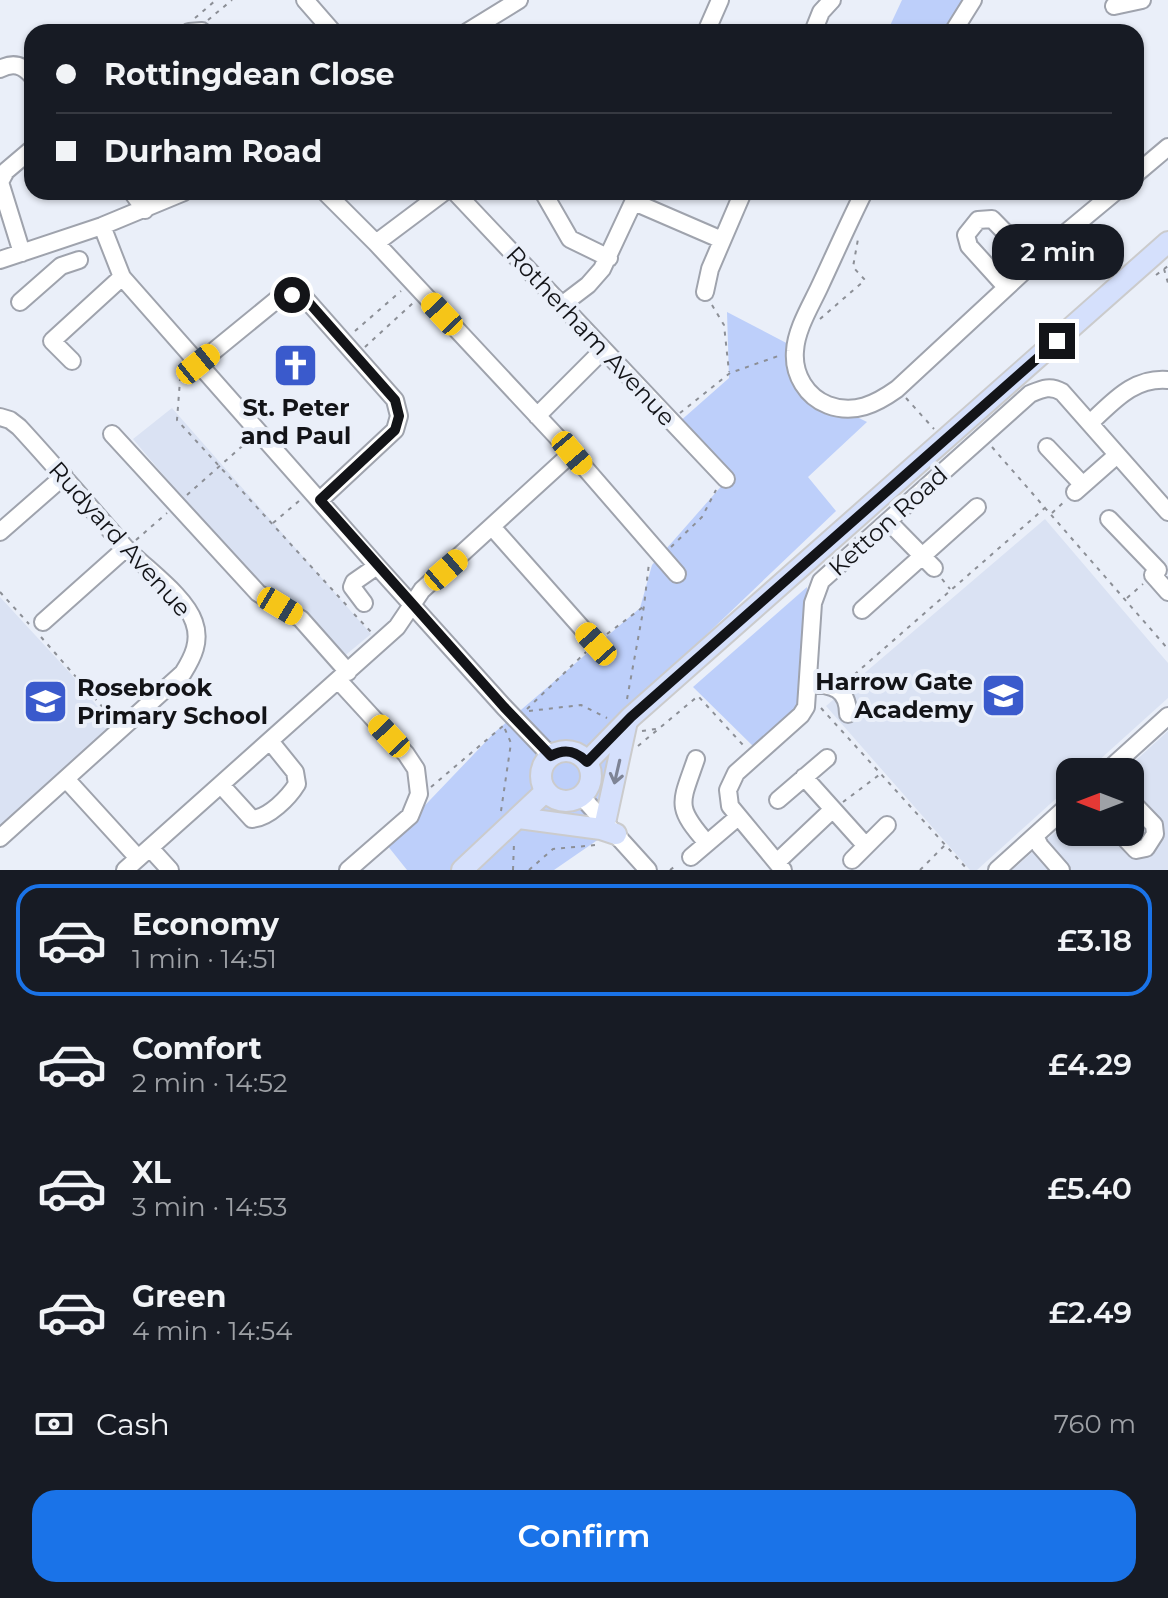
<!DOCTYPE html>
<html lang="en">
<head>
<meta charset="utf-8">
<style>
  :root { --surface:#171b24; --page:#242831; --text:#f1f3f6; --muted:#9ea1a6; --line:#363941; --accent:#1a73e8 }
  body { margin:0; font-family:Montserrat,sans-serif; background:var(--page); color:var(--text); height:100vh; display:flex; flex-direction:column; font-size:30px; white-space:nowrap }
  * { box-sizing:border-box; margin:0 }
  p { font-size:26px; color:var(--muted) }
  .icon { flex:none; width:44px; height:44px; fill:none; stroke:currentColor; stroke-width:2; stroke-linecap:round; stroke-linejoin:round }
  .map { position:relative; height:870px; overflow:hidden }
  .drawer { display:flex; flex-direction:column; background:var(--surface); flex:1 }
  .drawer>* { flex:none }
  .banner { position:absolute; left:24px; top:24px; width:1120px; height:176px; border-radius:24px; box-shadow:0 2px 6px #0004; display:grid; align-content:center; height:176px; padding:0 32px; background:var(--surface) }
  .needle { width:52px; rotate:270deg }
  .buttons { position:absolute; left:1056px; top:758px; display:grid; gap:16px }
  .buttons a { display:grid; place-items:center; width:88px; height:88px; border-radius:16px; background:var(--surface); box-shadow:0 2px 6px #0004; font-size:40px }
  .end { position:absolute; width:36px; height:36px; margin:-18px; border:10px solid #131418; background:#fff; box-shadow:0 0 0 4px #fff }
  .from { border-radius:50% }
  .bubble { position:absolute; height:56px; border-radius:24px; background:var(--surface); box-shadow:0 2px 6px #0004; font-size:26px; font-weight:600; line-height:56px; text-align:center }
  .car { position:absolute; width:24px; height:48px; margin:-24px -12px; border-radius:10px; box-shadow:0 0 6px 2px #0007; background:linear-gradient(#f5c518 24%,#345 0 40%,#f5c518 0 76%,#345 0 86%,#f5c518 0) }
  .banner b { display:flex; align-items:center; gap:28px; height:76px; font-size:30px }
  .banner b+b { border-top:2px solid var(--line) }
  .banner i { width:20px; height:20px; background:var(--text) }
  ul { padding:14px 0 0; list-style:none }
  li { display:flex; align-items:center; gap:24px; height:112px; margin:0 16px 12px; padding:0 16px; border:4px solid transparent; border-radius:24px }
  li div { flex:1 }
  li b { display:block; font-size:30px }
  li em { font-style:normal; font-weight:600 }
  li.on { border-color:var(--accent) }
  li>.icon { width:72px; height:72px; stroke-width:1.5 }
  .pay { display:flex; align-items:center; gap:20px; height:88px; padding:0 32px; font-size:30px }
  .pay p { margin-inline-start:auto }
  .action { display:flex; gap:16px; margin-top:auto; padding:16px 32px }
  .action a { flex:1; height:92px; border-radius:24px; background:var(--accent); color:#fff; font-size:32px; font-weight:600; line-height:92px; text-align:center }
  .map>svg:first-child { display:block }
  .built { fill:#dae2f3 }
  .green { fill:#bdcffa }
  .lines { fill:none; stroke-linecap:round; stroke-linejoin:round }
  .minor-casing { stroke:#9fa3ad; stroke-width:20 }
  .major-casing { stroke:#cbcbcc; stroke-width:24 }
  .path { stroke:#8c8f96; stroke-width:2; stroke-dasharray:4 6; stroke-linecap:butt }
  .minor { stroke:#fff; stroke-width:16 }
  .major { stroke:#d5e0fc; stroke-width:20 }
  .oneway { stroke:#7e8495 }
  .route { stroke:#131418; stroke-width:10 }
  .labels { text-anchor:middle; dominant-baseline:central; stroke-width:8; stroke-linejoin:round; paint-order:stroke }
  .street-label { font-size:24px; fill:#131418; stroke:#eaeff9 }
  .poi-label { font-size:24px; font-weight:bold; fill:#131418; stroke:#eaeff9 }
</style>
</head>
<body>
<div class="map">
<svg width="1168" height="870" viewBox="0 0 1168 870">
  <rect width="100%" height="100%" fill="#eaeff9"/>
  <path class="built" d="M172,408l199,226 -29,24 -93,-81 -116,-138z
    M1045,519l123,144v35l-82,74h-16v14l-93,84h-7l-144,-164z
    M0,597l71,77 44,54 -115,103z
    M1168,731v139h-156l58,-51v13h60v-60h-7z"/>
  <path class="green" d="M902,0h67l-22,32h-60z
    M727,312l67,35 9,43 64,32 -59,55 28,34 -197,188 -27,131 -58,40h-147l-20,-25 108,-113 145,-124 12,-43 80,-91 -54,-51 51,-45z
    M807,587l-2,115 -48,48 -64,-63z"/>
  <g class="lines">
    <defs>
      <path id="minor" d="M305,0l28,32
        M1114,6l28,-6
        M189,32l13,-1
        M467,32l52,-32
        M706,32l14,-32
        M813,32l8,-20 11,-12
        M953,32l20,-32
        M0,69c13,-7 23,-4 32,7
        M1136,174l32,-27
        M132,192l13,18
        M325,192l51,51 196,210 105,121
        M455,192l271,287
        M543,192l27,47 39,19
        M864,192c-16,32 -30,64 -45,96 -9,19 -23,42 -24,63 -2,24 12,46 33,54 26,10 48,-1 69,-16l165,-153 53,-44
        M634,202l88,38
        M102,226l20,51 255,289 127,141 47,49
        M376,243l68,-51
        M22,253l-22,-71 6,-11 26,-22
        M0,260l102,-34 82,-34
        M1006,287l-37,-41 -3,-11 12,-15 14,-1 42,43
        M705,292l5,-23 33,-77
        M20,302l41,-36 18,-6
        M563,304l25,-19 14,-16 36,-77
        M72,361l-20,-20 70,-64
        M198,364l82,-67 12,-2 12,2 91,103 4,16 -4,14 -75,70
        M537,416l65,-65
        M0,417l10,3 9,7c36,39 70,79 105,119 19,21 61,49 70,76 7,19 -1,35 -11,51l-183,165
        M1090,423c23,-21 43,-46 78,-43
        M112,434l146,159 43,26 47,53
        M1047,447l35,37
        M1075,492l42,-37
        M1109,519l49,51 -5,5 15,17
        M888,521l46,47
        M493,528l103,116
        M0,532l64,-56
        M364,603l-12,-16 2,-5 23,-16
        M862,610l115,-103
        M43,622l83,-74
        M339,681l67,73 10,15 3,25 -9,22 -62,54
        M809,683c23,2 39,5 39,31
        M696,759c-15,44 -22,47 11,84
        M1106,772l62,-56
        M804,777l62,69
        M66,779l72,79
        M221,785l31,34c17,-1 37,-22 45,-35l-2,-12 -25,-31
        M581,796l67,74
        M778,800l49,-42
        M1119,832l17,18 10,-2 9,-14 -1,-9 -24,-25
        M1035,836l5,10 21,24
        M150,848l20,22
        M691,857l47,-40
        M852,860l35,-35
        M777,862l55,-52
        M125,870l272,-243 25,-37 150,-137
        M783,870l-53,-64 -2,-16 8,-17 65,-58 5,-8 7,-104 8,-22 209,-187c12,-5 20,-9 32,-2l106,120
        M997,870l73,-66"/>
      <path id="major" d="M541 776a25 25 0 1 1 50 0a25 25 0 1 1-50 0Z
        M587,762l44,-45 537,-475
        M519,818l82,11 15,5
        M605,823l22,-102
        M462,870l84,-79"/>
    </defs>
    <use href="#minor" class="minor-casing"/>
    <use href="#major" class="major-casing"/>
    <path class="path" d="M195,18l21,-18
      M208,20l24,-20
      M1164,269l4,14
      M1156,275l12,-9
      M712,305l12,20 5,47
      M820,319l45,-39 -12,-13 5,-28
      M355,331l46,-40
      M365,347l48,-44
      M181,367l-4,53 173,189
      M906,398l28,31
      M680,413l50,-40 51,-18
      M992,447l176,202
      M187,495l61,-54
      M1052,513l13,-12
      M273,523l26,-22
      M136,540l31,-27
      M671,547l31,-30 14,-27
      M942,579l8,10
      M0,592l29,32
      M1127,598l16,-14
      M354,614l18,19
      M607,634l36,-27
      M41,637l72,82
      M847,681l199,-174
      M627,699l17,-93 5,-43
      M821,708l147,162
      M527,709l59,-57
      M529,711l52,-6 26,13
      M642,731l14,-2
      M638,746l60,-50 45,49
      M431,787l72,-61
      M843,802l36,-27
      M501,811l10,-68 -7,-16
      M513,870l1,-27
      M529,870l24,-21 43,-4
      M670,870l8,-6
      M920,870l25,-25"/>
    <use href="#minor" class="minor"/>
    <use href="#major" class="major"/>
  </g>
  <defs><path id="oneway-shaft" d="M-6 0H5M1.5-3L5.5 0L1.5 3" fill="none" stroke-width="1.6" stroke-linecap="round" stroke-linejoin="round" transform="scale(2)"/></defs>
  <use class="oneway" href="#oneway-shaft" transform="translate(617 772) rotate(103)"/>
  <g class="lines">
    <path class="route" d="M292,295l12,2 91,103 4,16 -4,14 -75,70 184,207 47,49c14,-8 25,-5 36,6l44,-45 426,-376"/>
  </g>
  <defs>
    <symbol id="church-square" viewBox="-11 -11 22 22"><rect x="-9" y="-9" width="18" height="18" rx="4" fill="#3a5acc" stroke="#eaeff9"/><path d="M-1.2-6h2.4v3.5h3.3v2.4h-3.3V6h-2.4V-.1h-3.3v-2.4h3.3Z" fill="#fff"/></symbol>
    <symbol id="school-square" viewBox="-11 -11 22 22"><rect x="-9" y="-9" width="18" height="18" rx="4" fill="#3a5acc" stroke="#eaeff9"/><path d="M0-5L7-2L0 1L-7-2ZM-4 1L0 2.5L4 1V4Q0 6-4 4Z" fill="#fff"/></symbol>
  </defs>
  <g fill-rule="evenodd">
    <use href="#church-square" x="270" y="340" width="51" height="51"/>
    <use href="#school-square" x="978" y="670" width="51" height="51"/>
    <use href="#school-square" x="20" y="676" width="51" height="51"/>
  </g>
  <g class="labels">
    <g class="street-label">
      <text transform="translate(591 336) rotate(47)">Rotherham Avenue</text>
      <text transform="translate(888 521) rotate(-42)">Ketton Road</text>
      <text transform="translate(120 539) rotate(48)">Rudyard Avenue</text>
    </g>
    <g class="poi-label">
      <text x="296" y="407">St. Peter<tspan x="296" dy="28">and Paul</tspan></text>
      <text x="973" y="681" text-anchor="end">Harrow Gate<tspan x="973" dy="28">Academy</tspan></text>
      <text x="77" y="687" text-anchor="start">Rosebrook<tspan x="77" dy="28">Primary School</tspan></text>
    </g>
  </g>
</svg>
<div class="buttons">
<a><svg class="needle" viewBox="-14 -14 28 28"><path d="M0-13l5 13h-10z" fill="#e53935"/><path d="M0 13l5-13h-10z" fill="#9ea1a6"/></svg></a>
</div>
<i class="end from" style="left:292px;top:295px"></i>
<i class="end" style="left:1057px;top:341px"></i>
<div class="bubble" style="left:992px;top:224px;width:132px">2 min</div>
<i class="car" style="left:442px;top:314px;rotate:317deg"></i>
<i class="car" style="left:198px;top:364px;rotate:51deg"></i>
<i class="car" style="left:572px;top:453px;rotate:140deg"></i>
<i class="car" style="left:446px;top:570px;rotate:49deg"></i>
<i class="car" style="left:280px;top:606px;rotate:121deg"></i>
<i class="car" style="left:596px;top:644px;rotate:318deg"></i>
<i class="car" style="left:389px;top:736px;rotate:317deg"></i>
<div class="banner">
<b><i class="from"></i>Rottingdean Close</b>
<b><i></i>Durham Road</b>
</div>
</div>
<section class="drawer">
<ul>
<li class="on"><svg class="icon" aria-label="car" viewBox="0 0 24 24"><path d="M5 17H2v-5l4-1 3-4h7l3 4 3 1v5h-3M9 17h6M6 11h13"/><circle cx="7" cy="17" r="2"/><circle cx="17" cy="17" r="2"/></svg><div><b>Economy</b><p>1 min · 14:51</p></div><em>£3.18</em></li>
<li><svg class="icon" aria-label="car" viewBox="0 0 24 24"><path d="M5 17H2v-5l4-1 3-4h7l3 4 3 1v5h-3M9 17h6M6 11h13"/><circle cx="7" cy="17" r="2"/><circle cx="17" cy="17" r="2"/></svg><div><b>Comfort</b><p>2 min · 14:52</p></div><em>£4.29</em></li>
<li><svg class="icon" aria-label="car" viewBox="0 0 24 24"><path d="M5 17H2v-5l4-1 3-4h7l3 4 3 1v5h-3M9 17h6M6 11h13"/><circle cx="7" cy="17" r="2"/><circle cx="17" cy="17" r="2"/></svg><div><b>XL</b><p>3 min · 14:53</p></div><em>£5.40</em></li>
<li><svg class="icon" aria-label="car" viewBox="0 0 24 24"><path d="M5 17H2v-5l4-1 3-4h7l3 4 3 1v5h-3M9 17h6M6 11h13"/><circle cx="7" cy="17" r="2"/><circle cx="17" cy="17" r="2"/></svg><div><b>Green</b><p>4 min · 14:54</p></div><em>£2.49</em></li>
</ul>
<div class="pay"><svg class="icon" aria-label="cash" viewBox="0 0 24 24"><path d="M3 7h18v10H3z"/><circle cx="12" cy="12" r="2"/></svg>Cash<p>760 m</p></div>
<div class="action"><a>Confirm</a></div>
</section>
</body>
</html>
